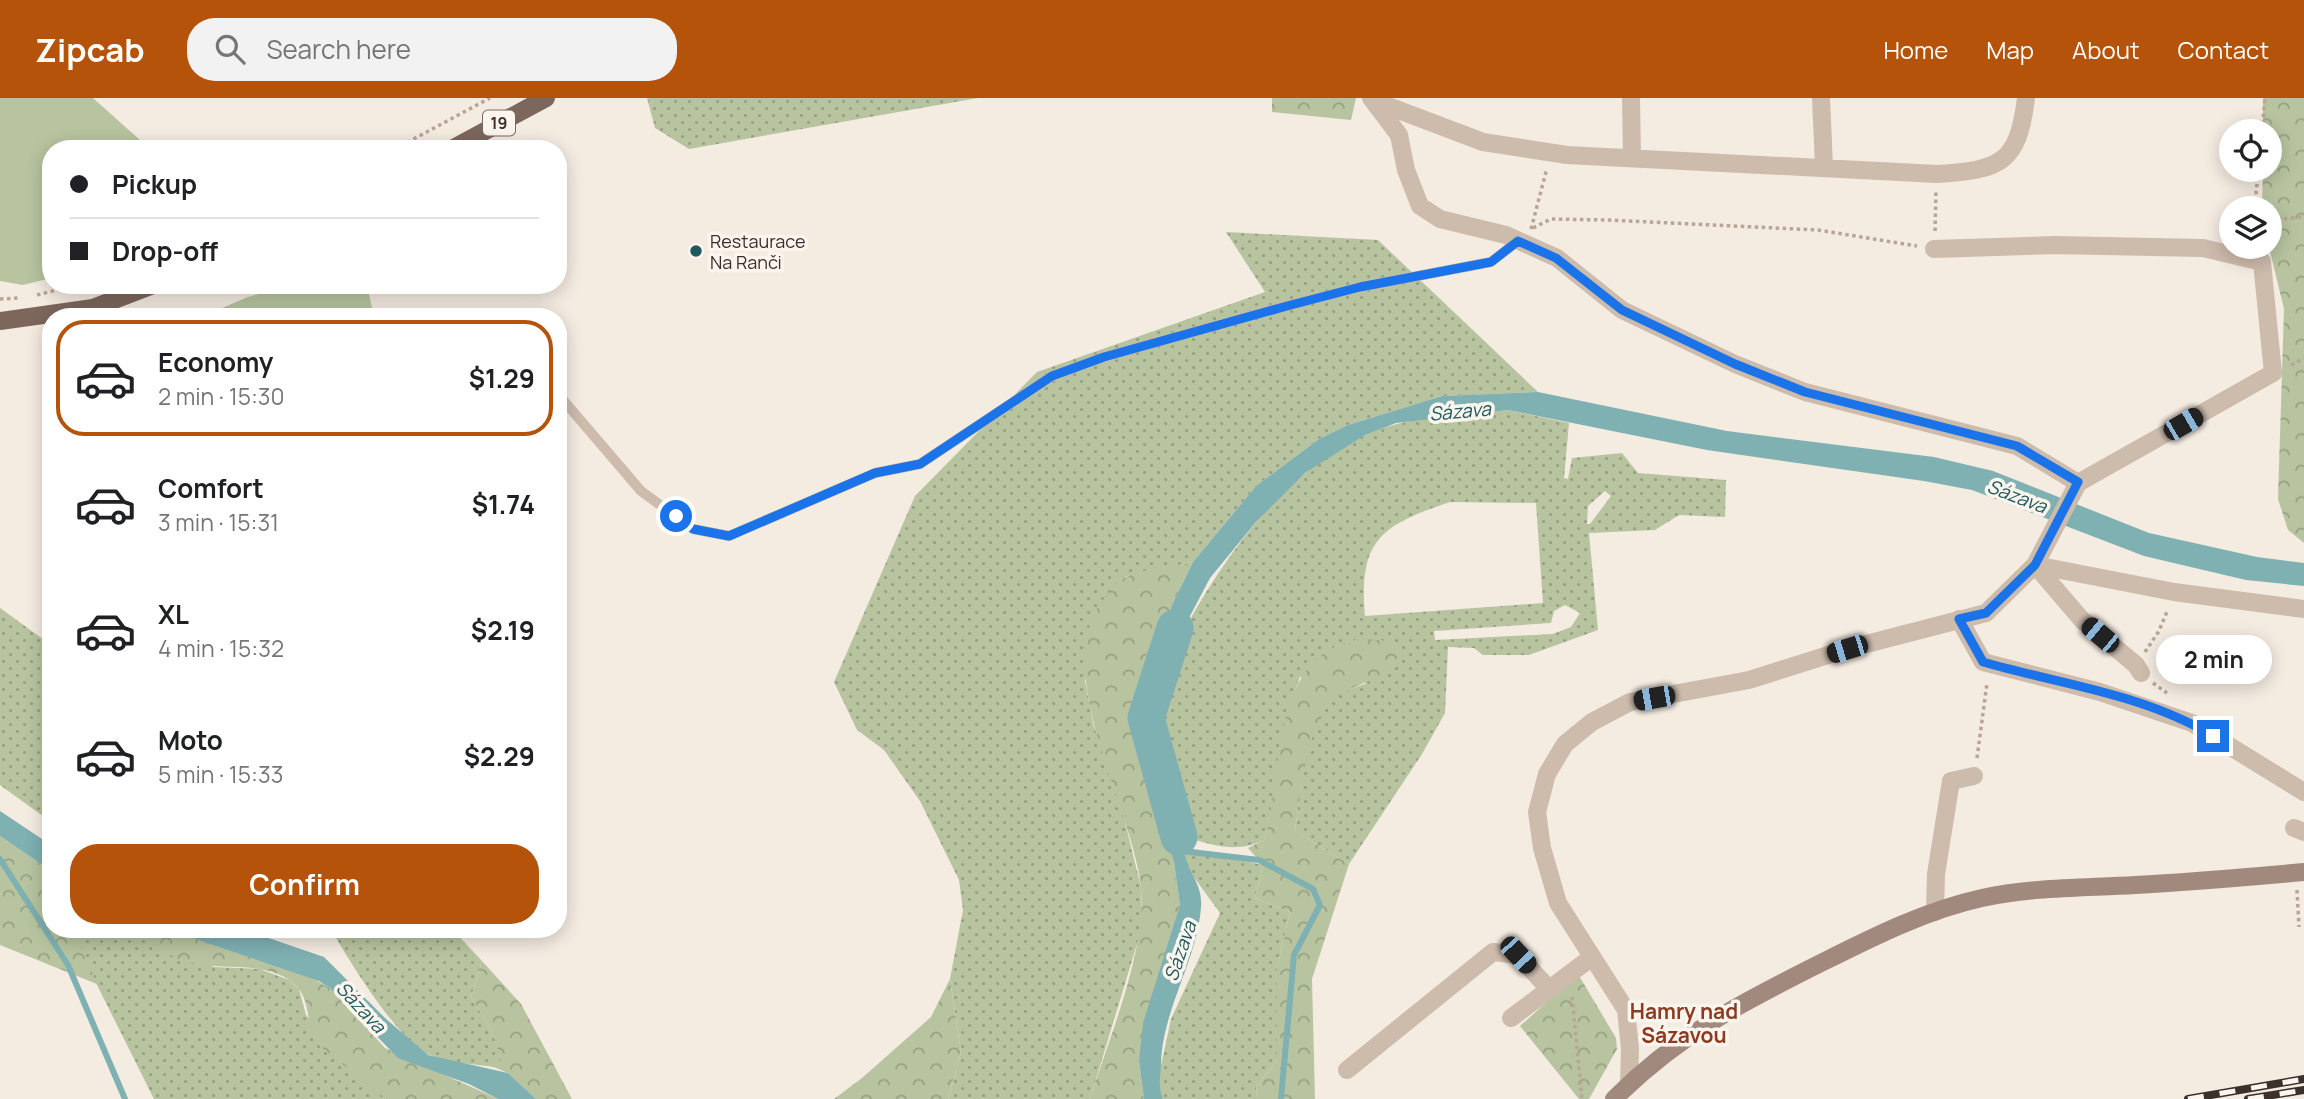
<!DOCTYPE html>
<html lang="en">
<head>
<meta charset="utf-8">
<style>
  :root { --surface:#fff; --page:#f2f2f2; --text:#202124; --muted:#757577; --line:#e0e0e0; --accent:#b45309 }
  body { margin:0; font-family:Manrope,sans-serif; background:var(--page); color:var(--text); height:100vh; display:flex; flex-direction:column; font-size:26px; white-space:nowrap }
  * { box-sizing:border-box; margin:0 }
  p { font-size:23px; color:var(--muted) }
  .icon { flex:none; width:38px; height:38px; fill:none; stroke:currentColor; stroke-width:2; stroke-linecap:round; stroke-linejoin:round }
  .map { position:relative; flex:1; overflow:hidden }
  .details { position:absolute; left:42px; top:210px; width:525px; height:630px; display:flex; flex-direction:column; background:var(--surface); border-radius:28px; box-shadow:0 4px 18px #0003 }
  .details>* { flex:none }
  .guide { position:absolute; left:42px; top:42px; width:525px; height:154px; border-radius:28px; box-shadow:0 4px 18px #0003; display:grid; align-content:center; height:154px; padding:0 28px; background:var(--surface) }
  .fabs { position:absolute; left:2219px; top:21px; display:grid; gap:14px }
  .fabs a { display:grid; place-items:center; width:63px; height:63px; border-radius:50%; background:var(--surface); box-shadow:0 4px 18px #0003; font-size:35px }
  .end { position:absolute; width:32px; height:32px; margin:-16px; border:9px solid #1a73e8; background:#fff; box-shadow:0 0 0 4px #fff }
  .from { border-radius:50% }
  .bubble { position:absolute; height:49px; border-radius:24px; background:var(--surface); box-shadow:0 4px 18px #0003; font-size:23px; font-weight:700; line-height:49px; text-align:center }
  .car { position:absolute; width:21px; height:42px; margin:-21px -10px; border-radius:9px; box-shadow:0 0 5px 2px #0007; background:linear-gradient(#222 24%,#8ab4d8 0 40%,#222 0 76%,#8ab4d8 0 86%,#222 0) }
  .guide b { display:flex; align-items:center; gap:24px; height:66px; font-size:26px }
  .guide b+b { border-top:2px solid var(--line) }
  .guide i { width:18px; height:18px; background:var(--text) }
  ul { padding:12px 0 0; list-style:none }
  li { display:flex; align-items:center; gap:21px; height:116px; margin:0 14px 10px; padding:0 14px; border:4px solid transparent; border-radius:28px }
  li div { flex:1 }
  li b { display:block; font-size:26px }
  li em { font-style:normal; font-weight:700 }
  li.selected { border-color:var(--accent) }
  li>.icon { width:63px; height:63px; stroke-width:1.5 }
  .cta { display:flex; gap:14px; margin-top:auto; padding:14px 28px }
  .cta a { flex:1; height:80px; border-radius:28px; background:var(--accent); color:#fff; font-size:28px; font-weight:700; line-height:80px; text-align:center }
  header { display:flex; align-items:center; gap:42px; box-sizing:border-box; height:98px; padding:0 35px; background:var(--accent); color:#fff }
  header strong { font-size:33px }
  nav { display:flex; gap:38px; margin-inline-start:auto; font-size:24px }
  .search { width:490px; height:63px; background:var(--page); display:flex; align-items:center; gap:18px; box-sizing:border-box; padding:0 24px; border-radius:28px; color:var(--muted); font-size:26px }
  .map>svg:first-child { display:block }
  .grass { fill:url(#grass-dots); fill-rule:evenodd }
  .forest { fill:url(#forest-crowns) }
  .pitch { fill:#b8c4a0 }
  .water { fill:#7fb0b2 }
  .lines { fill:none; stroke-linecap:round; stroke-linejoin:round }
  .stream { stroke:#7fb0b2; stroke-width:6 }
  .river { stroke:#7fb0b2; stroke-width:37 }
  .path { stroke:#b9a596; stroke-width:3.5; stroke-dasharray:3.5 3.5; stroke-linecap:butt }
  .lane { stroke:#cdbbac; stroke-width:10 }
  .street { stroke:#cdbbac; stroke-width:18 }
  .secondary { stroke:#a18a7d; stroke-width:18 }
  .primary { stroke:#7d675c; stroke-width:18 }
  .rail-casing { stroke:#3b302b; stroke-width:8 }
  .rail { stroke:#fbf5ee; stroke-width:5; stroke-dasharray:16; stroke-linecap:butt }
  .route { stroke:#1a73e8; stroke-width:9 }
  .poi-dot { fill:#1f5a5e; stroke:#fbf5ee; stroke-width:2.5 }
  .labels { text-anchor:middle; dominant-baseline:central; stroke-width:7; stroke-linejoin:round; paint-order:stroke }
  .shield { fill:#fbf5ee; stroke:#756b66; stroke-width:2 }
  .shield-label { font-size:16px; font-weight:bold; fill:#3b302b }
  .poi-label { font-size:18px; fill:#3b302b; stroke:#fbf5ee; text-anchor:start }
  .water-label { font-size:19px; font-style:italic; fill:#1f5a5e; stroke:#fbf5ee }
  .quarter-label { font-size:21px; font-weight:bold; fill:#8c3b22; stroke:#fbf5ee }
</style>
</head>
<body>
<header>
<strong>Zipcab</strong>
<div class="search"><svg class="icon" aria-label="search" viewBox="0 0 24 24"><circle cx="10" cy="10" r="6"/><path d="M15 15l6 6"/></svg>Search here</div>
<nav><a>Home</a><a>Map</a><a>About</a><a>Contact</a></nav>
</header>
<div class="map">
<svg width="2304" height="1001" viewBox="0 0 2304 1001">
  <defs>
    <pattern id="grass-dots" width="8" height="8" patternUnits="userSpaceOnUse" patternTransform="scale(1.75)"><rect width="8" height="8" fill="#b8c4a0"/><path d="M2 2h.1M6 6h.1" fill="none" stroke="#97a083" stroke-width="1.8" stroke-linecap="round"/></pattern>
    <pattern id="forest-crowns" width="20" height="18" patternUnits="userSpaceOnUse" patternTransform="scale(1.75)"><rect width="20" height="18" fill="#b8c4a0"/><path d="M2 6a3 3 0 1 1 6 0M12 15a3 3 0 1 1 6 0" fill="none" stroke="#97a083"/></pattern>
  </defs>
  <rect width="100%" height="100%" fill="#f4ebe1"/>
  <path class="grass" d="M647,0h331l-289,51 -34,-21z
    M1226,134l152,8 160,152 -96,4 -94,29 -29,14 -63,47 -63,76 -70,15 -38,104 8,42 31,95 17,69v44l-51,168h-142l13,-47 -11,-73 13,-69 -4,-30 -39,-79 -36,-51 -27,-20 -23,-48 81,-186 122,-124 228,-80z
    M1508,312l61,13 -5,55 4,1 4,-21 50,-5 16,20 88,7 -1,37 -46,-2 -24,15 -66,3 9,97 -69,25h-46l-9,-7 -26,-1 -3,66 -23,41 -73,110 -54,-33c4,-30 13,-113 37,-133 8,-7 25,-11 35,-15l-67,-6c-21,53 -20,109 -36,163 -24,12 -47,7 -71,-1 -21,-33 -43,-73 -46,-113 -2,-31 15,-56 30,-83 43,-81 104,-170 190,-209 44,-19 95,-19 141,-24zM1605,393l6,5 -21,28h-3l1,-18zM1450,404l86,1 7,100 -178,13c-7,-77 17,-91 85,-114zM1565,507l15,8 -9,14 -18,7 -118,6 -1,-9 117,-8 3,-12z
    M0,510l51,37v177l-51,-37z
    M1184,749l79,18 -8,33 35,14 -13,56v92l-21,27 1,12h-94l-6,-15 14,-65 49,-106 -35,-48z
    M85,831h44l85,38 46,2 29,11 10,9 7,26 80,84h-232l-74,-148 -2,-11z
    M331,831h121l30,32 -11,36 21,34 10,29 -8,7c-20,-3 -45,-4 -64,-12 -29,-10 -83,-97 -99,-126z"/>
  <path class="forest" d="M1272,0h84l-5,22 -79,-8z
    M2263,0h41v445l-16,-13 -10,-31 6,-190 -15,-62 1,-39h-8l1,-38h7v-39h-7z
    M1193,464l-21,43 -35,97 37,160 6,43 -41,156 5,38h-54c19,-62 56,-146 51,-210 -7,-82 -97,-223 -34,-294 5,-6 11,-16 19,-18 20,-9 46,-10 67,-15z
    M1363,541l28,2 8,13c-13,27 -42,28 -66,44 -23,15 -34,104 -38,133l54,33 -37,115 3,120h-58l-1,-12 21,-27v-92l13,-56 -35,-14 8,-33 -15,-17 16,-8c21,-68 4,-190 99,-201z
    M0,738l51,35v58h34l-7,11 19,44 -97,-39z
    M129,831h37l140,45 25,15 54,59 113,51h-112l-70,-56c-9,-17 -6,-41 -18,-55 -28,-31 -78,-15 -113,-27 -21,-6 -37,-22 -56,-32z
    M482,863l39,43 51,95h-36l-28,-26 -14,-6 7,-8 -9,-28 -21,-34z
    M1578,876l38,64 1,11 -28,50h-10l-59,-73z
    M950,881l11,73 -13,47h-114l28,-21 69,-61z"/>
  <path class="pitch" d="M0,0h93l57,51h-99v129l-28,7 -23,-4z
    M291,187h76l7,32h-173l47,-20z"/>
  <path class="water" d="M1538,294l189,39 207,26 59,14 156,62 108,24 47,6v23l-58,-6 -102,-24 -172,-66 -48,-9 -217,-31 -199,-40 -112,13 -31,12 -60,38 -49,49 -46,56 -60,114 -3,35 13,51 24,47 6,23h-6c2,25 19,34 17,59 -4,54 -38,101 -40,156 0,17 -4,19 2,36h-19l-5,-38 4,-38 37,-118 -6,-43 -39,-139 2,-21 35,-97 21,-43 63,-76 63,-47 29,-14 94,-29z
    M0,713l51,34v26l-51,-35z
    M166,831h76l82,28 61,61 43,37 80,18 28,26h-38l-29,-15 -71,-26 -67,-69 -12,-8z"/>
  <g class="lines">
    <path class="stream" d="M1182,753l77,9 54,29 7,16 -26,50 -13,144
      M0,761l68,106 57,134"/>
    <path class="river" d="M1175,530l-29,90 33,119"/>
    <path class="path" d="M2262,33l3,-33
      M395,51l95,-51
      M2259,72l-3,22 4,16
      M2270,122l34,-3
      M1533,130l18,-9 57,1 210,10 99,16
      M1531,131l16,-61
      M1935,133l1,-41
      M37,197l39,-10
      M0,201l19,-1
      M2291,267l13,-7
      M2145,554l14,-21 9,-22
      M2153,585l14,10
      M1977,660l10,-75
      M2297,792l2,37
      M1572,899l10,102"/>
    <path class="lane" d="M558,296l83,97 52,38 36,7 146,-63 45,-9 132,-88 52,-19 159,-45 97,-25 131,-25 27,-21"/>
    <path class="street" d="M1371,0l28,37 7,35 14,36 20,13 66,16 51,23 65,52 113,54 70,28 212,54 61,37 -43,82 -49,48 -139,36 -98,31 -119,22 -38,20 -27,22 -18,30 -10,38 5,36 16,55 68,107 4,39 -1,34
      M1631,0l1,60
      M1821,0l3,68
      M1375,3l108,41 84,13 370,19c63,-4 81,-10 89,-76
      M1934,151l120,-4 149,3 59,14 11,111 -195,110
      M2035,467l139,27 130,17
      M2035,467l47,55 54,45 5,8
      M1959,521l24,43 117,30 92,31 112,69
      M2294,730l10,4
      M1935,814l1,-38 15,-93 23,-5
      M1511,920l81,-61
      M1347,972l146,-118 25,3 31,34"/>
    <path class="secondary" d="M1614,1001c66,-66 129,-97 211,-138 50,-25 102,-51 157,-63 50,-11 102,-10 153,-13 57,-3 113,-8 169,-13"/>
    <path class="primary" d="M452,51l94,-51
      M0,223l93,-13 60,-23"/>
    <defs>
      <path id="rail" d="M2188,1001l116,-20
        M2248,1001l56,-9"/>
    </defs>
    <use href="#rail" class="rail-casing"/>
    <use href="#rail" class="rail"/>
  </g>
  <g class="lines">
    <path class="route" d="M676,418l17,13 36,7 146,-63 45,-9 132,-88 52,-19 183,-51 73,-19 131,-25 27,-21 38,17 66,52 113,54 70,28 212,54 61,36 -43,83 -49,48 -27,6 24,43c76,22 162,32 230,74"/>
  </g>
  <circle class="poi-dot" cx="696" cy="153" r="7"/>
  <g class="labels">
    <rect class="shield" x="483" y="12.5" width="32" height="25" rx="5"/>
    <g class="shield-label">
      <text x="499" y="25">19</text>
    </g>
    <g class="poi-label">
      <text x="710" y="143">Restaurace<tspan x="710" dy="21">Na Ranči</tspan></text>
    </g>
    <g class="water-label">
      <text transform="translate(1460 313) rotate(-5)">Sázava</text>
      <text transform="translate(2017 398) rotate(21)">Sázava</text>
      <text transform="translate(1180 853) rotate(-71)">Sázava</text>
      <text transform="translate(361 909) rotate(47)">Sázava</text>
    </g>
    <g class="quarter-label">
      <text x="1684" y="913">Hamry nad<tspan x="1684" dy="24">Sázavou</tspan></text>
    </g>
  </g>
</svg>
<div class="fabs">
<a><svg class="icon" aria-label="locate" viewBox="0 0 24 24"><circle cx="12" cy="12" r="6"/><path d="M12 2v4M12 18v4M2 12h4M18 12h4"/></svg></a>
<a><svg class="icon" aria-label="layers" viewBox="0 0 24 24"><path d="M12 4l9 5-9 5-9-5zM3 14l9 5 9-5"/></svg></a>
</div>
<i class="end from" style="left:676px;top:418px"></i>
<i class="end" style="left:2213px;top:638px"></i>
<div class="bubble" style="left:2156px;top:537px;width:116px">2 min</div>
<i class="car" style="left:2183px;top:326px;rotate:60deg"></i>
<i class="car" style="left:2100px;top:537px;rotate:310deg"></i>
<i class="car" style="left:1847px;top:551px;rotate:253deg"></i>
<i class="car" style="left:1654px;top:600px;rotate:260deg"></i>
<i class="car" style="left:1518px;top:857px;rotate:137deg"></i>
<div class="guide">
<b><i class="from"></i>Pickup</b>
<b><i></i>Drop-off</b>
</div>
<section class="details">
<ul>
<li class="selected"><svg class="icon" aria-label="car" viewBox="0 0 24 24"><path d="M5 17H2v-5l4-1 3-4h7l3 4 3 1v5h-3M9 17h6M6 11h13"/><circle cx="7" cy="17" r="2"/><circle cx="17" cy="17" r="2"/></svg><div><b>Economy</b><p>2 min · 15:30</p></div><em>$1.29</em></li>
<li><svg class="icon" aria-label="car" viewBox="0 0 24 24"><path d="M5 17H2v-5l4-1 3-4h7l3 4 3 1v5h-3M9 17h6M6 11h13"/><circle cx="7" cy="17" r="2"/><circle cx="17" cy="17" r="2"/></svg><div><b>Comfort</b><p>3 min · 15:31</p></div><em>$1.74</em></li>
<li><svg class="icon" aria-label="car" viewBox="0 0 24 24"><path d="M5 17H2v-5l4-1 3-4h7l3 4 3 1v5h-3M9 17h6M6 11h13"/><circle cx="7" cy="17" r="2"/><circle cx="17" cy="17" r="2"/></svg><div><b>XL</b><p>4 min · 15:32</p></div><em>$2.19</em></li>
<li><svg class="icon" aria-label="car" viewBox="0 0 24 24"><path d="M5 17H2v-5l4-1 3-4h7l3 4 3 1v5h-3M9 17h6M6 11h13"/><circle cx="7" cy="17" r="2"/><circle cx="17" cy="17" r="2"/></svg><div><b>Moto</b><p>5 min · 15:33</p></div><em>$2.29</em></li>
</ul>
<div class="cta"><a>Confirm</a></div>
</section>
</div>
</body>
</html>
